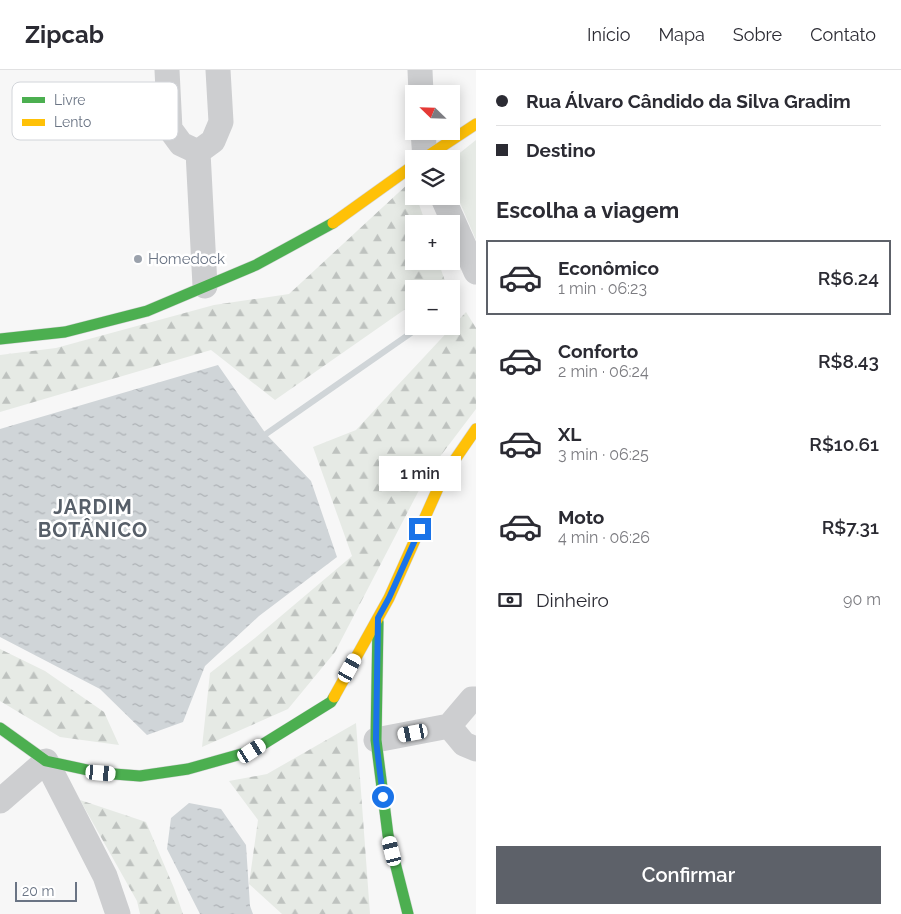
<!DOCTYPE html>
<html lang="pt">
<head>
<meta charset="utf-8">
<style>
  :root { --surface:#fff; --page:#f2f2f3; --text:#2b2b33; --muted:#7c7c81; --line:#e1e1e2; --accent:#5d6169 }
  body { margin:0; font-family:Raleway,sans-serif; background:var(--page); color:var(--text); height:100vh; display:flex; flex-direction:column; font-size:19px; white-space:nowrap }
  * { box-sizing:border-box; margin:0 }
  p { font-size:16px; color:var(--muted) }
  .icon { flex:none; width:28px; height:28px; fill:none; stroke:currentColor; stroke-width:2; stroke-linecap:round; stroke-linejoin:round }
  .map { position:relative; flex:1; overflow:hidden }
  .sheet { display:flex; flex-direction:column; background:var(--surface); width:425px }
  .sheet>* { flex:none }
  .banner { display:grid; align-content:center; height:110px; padding:0 20px; background:var(--surface) }
  .needle { width:32px; rotate:293deg }
  .buttons { position:absolute; left:405px; top:15px; display:grid; gap:10px }
  .buttons a { display:grid; place-items:center; width:55px; height:55px; border-radius:0px; background:var(--surface); box-shadow:0 2px 12px #0003; font-size:25px }
  .scale { position:absolute; left:15px; bottom:12px; width:62px; box-sizing:border-box; padding-left:5px; border:2px solid #6a7484; border-top:0; font-size:14px; line-height:18px; white-space:nowrap; color:#6a7484; -webkit-text-stroke:4px #fff; paint-order:stroke }
  .end { position:absolute; width:22px; height:22px; margin:-11px; border:6px solid #1a73e8; background:#fff; box-shadow:0 0 0 2px #fff }
  .from { border-radius:50% }
  .bubble { position:absolute; height:35px; border-radius:0px; background:var(--surface); box-shadow:0 2px 12px #0003; font-size:16px; font-weight:600; line-height:35px; text-align:center }
  .car { position:absolute; width:15px; height:30px; margin:-15px -8px; border-radius:6px; box-shadow:0 0 4px 1px #0007; background:linear-gradient(#fff 24%,#345 0 40%,#fff 0 76%,#345 0 86%,#fff 0) }
  .banner b { display:flex; align-items:center; gap:18px; height:48px; font-size:19px }
  .banner b+b { border-top:1px solid var(--line) }
  .banner i { width:12px; height:12px; background:var(--text) }
  ul { padding:0; list-style:none }
  li { display:flex; align-items:center; gap:15px; height:75px; margin:0 10px 8px; padding:0 10px; border:2px solid transparent; border-radius:0px }
  li div { flex:1 }
  li b { display:block; font-size:19px }
  li em { font-style:normal; font-weight:600 }
  li.active { border-color:var(--accent) }
  li>.icon { width:45px; height:45px; stroke-width:1.5 }
  h2 { padding:0 20px; font-size:22px; line-height:60px }
  .pay { display:flex; align-items:center; gap:12px; height:55px; padding:0 20px; font-size:19px }
  .pay p { margin-inline-start:auto }
  .cta { display:flex; gap:10px; margin-top:auto; padding:10px 20px }
  .cta a { flex:1; height:58px; border-radius:0px; background:var(--accent); color:#fff; font-size:20px; font-weight:600; line-height:58px; text-align:center }
  header { display:flex; align-items:center; gap:30px; box-sizing:border-box; height:70px; padding:0 25px; background:var(--surface); border-bottom:1px solid var(--line) }
  header strong { font-size:24px }
  nav { display:flex; gap:28px; margin-inline-start:auto; font-size:18px }
  main { display:flex; flex:1; min-height:0 }
  .map>svg:first-child { display:block }
  .grass { fill:#e6eae5 }
  .forest { fill:url(#forest-firs) }
  .water { fill:url(#water-ripples) }
  .lines { fill:none; stroke-linecap:round; stroke-linejoin:round }
  .stream { stroke:#d0d5d8; stroke-width:6 }
  .fast-casing { stroke:#d3d4d5; stroke-width:12 }
  .slow-casing { stroke:#d3d4d5; stroke-width:12 }
  .street { stroke:#cdced0; stroke-width:25 }
  .fast { stroke:#4caf50; stroke-width:11 }
  .slow { stroke:#ffc107; stroke-width:11 }
  .route { stroke:#1a73e8; stroke-width:6 }
  .poi-dot { fill:#9ba2ac; stroke:#fff; stroke-width:2 }
  .labels { text-anchor:middle; dominant-baseline:central; stroke-width:5; stroke-linejoin:round; paint-order:stroke }
  .poi-label { font-size:15px; fill:#6a7484; stroke:#fff; text-anchor:start }
  .district-label { font-size:20px; font-weight:bold; letter-spacing:1px; fill:#575f69; stroke:#fff }
  .key { fill:#fff; stroke:#d2d5da; stroke-width:1 }
  .key-label { font-size:14px; fill:#6a7484 }
</style>
</head>
<body>
<header>
<strong>Zipcab</strong>
<nav><a>Início</a><a>Mapa</a><a>Sobre</a><a>Contato</a></nav>
</header>
<main>
<div class="map">
<svg width="476" height="844" viewBox="0 0 476 844">
  <defs>
    <pattern id="forest-firs" width="22" height="20" patternUnits="userSpaceOnUse" patternTransform="scale(1.25)"><rect width="22" height="20" fill="#e6eae5"/><path d="M5 1l3.5 6h-7zM16 11l3.5 6h-7z" fill="#bec2bf"/></pattern>
    <pattern id="water-ripples" width="26" height="14" patternUnits="userSpaceOnUse" patternTransform="scale(1.25)"><rect width="26" height="14" fill="#d0d5d8"/><path d="M2 4q2-2 4 0t4 0M15 11q2-2 4 0t4 0" fill="none" stroke="#adb1b5"/></pattern>
  </defs>
  <rect width="100%" height="100%" fill="#f7f7f7"/>
  <path class="grass" d="M476,70v100l-25,-58v-22z"/>
  <path class="forest" d="M411,111l3,8v7h2l10,28h-12v37h24l7,20 -11,8h-20v14l-139,97 -64,-50 -211,62v-57l56,-7 158,-43 75,-11z
    M466,242l10,16v81l-47,62 -94,181 -47,57 -86,38 8,-74 45,-35 97,-82 -39,-109 43,-17z
    M0,579l45,22 59,41 15,33 -59,-8 -60,-36z
    M356,653l14,191h-88l-33,-30 9,-64 -29,-39 38,-7z
    M80,730l66,22 28,66 9,26h-43l-3,-13z"/>
  <path class="water" d="M218,295l48,69 45,47 26,76 -78,59 -54,50 -22,56 -36,13 -47,-46 -100,-52v-208z
    M189,733l32,6 25,36 4,61 3,8h-53l-33,-65 4,-31z"/>
  <g class="lines">
    <path class="stream" d="M266,364l155,-108"/>
    <defs>
      <path id="fast" d="M0,269l65,-7 82,-21 109,-46 77,-42
        M378,552l-2,118 12,95 20,79
        M0,658l46,33 55,12 39,3 48,-7 64,-18 79,-49 3,-5"/>
      <path id="slow" d="M423,89l53,-35
        M333,153l81,-58
        M334,627l55,-99 54,-121 33,-48"/>
    </defs>
    <use href="#fast" class="fast-casing"/>
    <use href="#slow" class="slow-casing"/>
    <path class="street" d="M167,0l3,59 11,15 17,8
      M420,0l1,24
      M423,61l2,28
      M198,82l7,134
      M198,82l15,-11 8,-19 -3,-52
      M442,126l34,76
      M449,656l23,-27h4
      M449,656l15,18 12,5
      M376,670l73,-14
      M0,731l46,-40 59,115 13,38"/>
    <use href="#fast" class="fast"/>
    <use href="#slow" class="slow"/>
  </g>
  <g class="lines">
    <path class="route" d="M383,727l-7,-57 2,-122 11,-20 31,-69"/>
  </g>
  <circle class="poi-dot" cx="138" cy="189" r="5"/>
  <g class="labels">
    <g class="poi-label">
      <text x="148" y="189">Homedock</text>
    </g>
    <g class="district-label">
      <text x="93" y="437">JARDIM<tspan x="93" dy="23">BOTÂNICO</tspan></text>
    </g>
  </g>
  <rect x="12" y="12" width="166" height="58" rx="8" class="key"/>
  <rect x="22" y="27" width="23" height="6" fill="#4caf50"/>
  <rect x="22" y="49" width="23" height="7" fill="#ffc107"/>
  <g class="key-label">
    <text x="54" y="35">Livre</text>
    <text x="54" y="57">Lento</text>
  </g>
</svg>
<div class="buttons">
<a><svg class="needle" viewBox="-14 -14 28 28"><path d="M0-13l5 13h-10z" fill="#e53935"/><path d="M0 13l5-13h-10z" fill="#7c7c81"/></svg></a>
<a><svg class="icon" aria-label="layers" viewBox="0 0 24 24"><path d="M12 4l9 5-9 5-9-5zM3 14l9 5 9-5"/></svg></a>
<a>+</a>
<a>−</a>
</div>
<div class="scale">20 m</div>
<i class="end from" style="left:383px;top:727px"></i>
<i class="end" style="left:420px;top:459px"></i>
<div class="bubble" style="left:379px;top:386px;width:82px">1 min</div>
<i class="car" style="left:350px;top:598px;rotate:29deg"></i>
<i class="car" style="left:413px;top:663px;rotate:259deg"></i>
<i class="car" style="left:252px;top:681px;rotate:58deg"></i>
<i class="car" style="left:101px;top:703px;rotate:95deg"></i>
<i class="car" style="left:392px;top:781px;rotate:346deg"></i>
</div>
<section class="sheet">
<div class="banner">
<b><i class="from"></i>Rua Álvaro Cândido da Silva Gradim</b>
<b><i></i>Destino</b>
</div>
<h2>Escolha a viagem</h2>
<ul>
<li class="active"><svg class="icon" aria-label="car" viewBox="0 0 24 24"><path d="M5 17H2v-5l4-1 3-4h7l3 4 3 1v5h-3M9 17h6M6 11h13"/><circle cx="7" cy="17" r="2"/><circle cx="17" cy="17" r="2"/></svg><div><b>Econômico</b><p>1 min · 06:23</p></div><em>R$6.24</em></li>
<li><svg class="icon" aria-label="car" viewBox="0 0 24 24"><path d="M5 17H2v-5l4-1 3-4h7l3 4 3 1v5h-3M9 17h6M6 11h13"/><circle cx="7" cy="17" r="2"/><circle cx="17" cy="17" r="2"/></svg><div><b>Conforto</b><p>2 min · 06:24</p></div><em>R$8.43</em></li>
<li><svg class="icon" aria-label="car" viewBox="0 0 24 24"><path d="M5 17H2v-5l4-1 3-4h7l3 4 3 1v5h-3M9 17h6M6 11h13"/><circle cx="7" cy="17" r="2"/><circle cx="17" cy="17" r="2"/></svg><div><b>XL</b><p>3 min · 06:25</p></div><em>R$10.61</em></li>
<li><svg class="icon" aria-label="car" viewBox="0 0 24 24"><path d="M5 17H2v-5l4-1 3-4h7l3 4 3 1v5h-3M9 17h6M6 11h13"/><circle cx="7" cy="17" r="2"/><circle cx="17" cy="17" r="2"/></svg><div><b>Moto</b><p>4 min · 06:26</p></div><em>R$7.31</em></li>
</ul>
<div class="pay"><svg class="icon" aria-label="cash" viewBox="0 0 24 24"><path d="M3 7h18v10H3z"/><circle cx="12" cy="12" r="2"/></svg>Dinheiro<p>90 m</p></div>
<div class="cta"><a>Confirmar</a></div>
</section>
</main>
</body>
</html>
